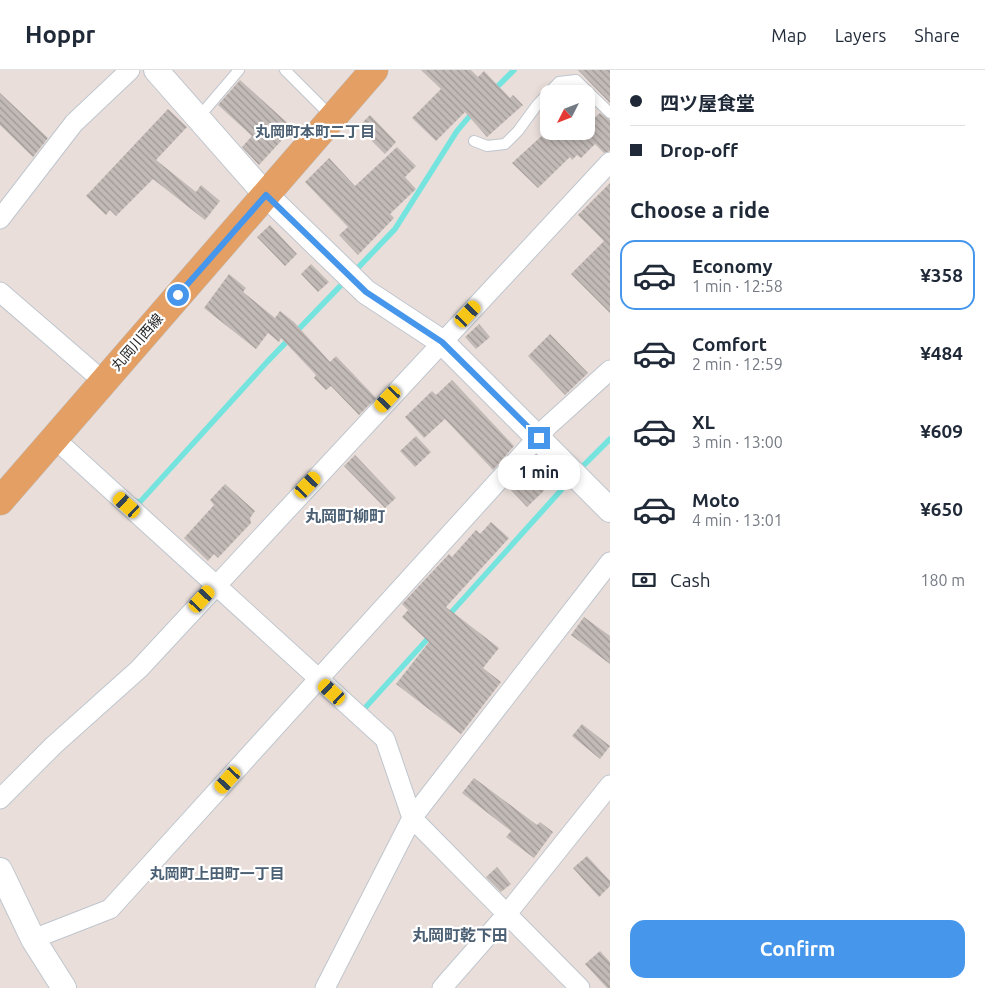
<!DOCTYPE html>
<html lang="en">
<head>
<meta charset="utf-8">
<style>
  :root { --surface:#fff; --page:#f6f6f7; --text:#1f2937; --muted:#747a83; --line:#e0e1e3; --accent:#4697eb }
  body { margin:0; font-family:Ubuntu,"Noto Sans JP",sans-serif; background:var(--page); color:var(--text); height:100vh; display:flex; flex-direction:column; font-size:19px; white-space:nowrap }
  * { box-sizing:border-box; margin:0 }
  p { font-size:16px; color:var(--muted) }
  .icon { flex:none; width:28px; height:28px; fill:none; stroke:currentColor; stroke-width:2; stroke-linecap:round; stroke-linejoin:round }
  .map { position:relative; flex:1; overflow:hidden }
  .details { display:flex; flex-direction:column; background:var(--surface); width:375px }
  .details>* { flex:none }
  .hud { display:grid; align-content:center; height:110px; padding:0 20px; background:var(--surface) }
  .needle { width:32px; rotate:228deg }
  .controls { position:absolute; left:540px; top:15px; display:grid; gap:10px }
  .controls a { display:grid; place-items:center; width:55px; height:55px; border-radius:10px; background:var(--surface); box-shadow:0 2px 8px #0003; font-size:25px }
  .end { position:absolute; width:22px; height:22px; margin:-11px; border:6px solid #4697eb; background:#fff; box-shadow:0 0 0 2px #fff }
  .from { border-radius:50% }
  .bubble { position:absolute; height:35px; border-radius:15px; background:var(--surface); box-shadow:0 2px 8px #0003; font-size:16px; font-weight:700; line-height:35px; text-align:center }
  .car { position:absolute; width:15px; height:30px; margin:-15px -8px; border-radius:6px; box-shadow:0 0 4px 1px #0007; background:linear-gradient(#f5c518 24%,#345 0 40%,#f5c518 0 76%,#345 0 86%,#f5c518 0) }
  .hud b { display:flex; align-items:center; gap:18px; height:48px; font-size:19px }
  .hud b+b { border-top:1px solid var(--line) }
  .hud i { width:12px; height:12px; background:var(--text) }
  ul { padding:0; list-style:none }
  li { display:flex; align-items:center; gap:15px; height:70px; margin:0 10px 8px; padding:0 10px; border:2px solid transparent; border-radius:15px }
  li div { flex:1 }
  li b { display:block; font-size:19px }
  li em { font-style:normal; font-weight:700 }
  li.selected { border-color:var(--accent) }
  li>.icon { width:45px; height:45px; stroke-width:1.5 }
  h2 { padding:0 20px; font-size:22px; line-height:60px }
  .pay { display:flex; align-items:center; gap:12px; height:55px; padding:0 20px; font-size:19px }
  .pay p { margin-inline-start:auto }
  .action { display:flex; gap:10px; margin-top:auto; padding:10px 20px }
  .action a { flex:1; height:58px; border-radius:15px; background:var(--accent); color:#fff; font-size:20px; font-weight:700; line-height:58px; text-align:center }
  header { display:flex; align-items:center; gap:30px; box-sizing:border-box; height:70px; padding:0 25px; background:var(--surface); border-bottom:1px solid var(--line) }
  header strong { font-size:24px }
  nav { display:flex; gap:28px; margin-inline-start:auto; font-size:18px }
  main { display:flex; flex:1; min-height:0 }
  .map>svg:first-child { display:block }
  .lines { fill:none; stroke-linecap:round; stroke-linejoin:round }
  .stream { stroke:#75e4df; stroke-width:5.5 }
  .building { fill:url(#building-back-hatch) }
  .service-casing { stroke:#bfc6ce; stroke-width:12 }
  .minor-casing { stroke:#bfc6ce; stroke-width:21 }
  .tertiary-casing { stroke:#bfc6ce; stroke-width:26 }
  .primary-casing { stroke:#bebebe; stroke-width:29 }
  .service { stroke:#fff; stroke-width:10 }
  .minor { stroke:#fff; stroke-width:19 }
  .tertiary { stroke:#fff; stroke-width:24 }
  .primary { stroke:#e49f64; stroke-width:28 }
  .route { stroke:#4697eb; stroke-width:6 }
  .labels { text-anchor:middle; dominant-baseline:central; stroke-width:4.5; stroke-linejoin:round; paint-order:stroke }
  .street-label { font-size:14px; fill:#282828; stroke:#fff }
  .neighbourhood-label { font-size:15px; font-weight:bold; fill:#4c6074; stroke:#fff }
  .quarter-label { font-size:16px; font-weight:bold; fill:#4c6074; stroke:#fff }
</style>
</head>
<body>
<header>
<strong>Hoppr</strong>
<nav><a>Map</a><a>Layers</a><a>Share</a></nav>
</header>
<main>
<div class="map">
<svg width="610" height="918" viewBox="0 0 610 918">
  <defs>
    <pattern id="building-back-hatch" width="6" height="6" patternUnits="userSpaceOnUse" patternTransform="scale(1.25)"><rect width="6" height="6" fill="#c2bab6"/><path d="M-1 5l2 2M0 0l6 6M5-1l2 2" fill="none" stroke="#9e9794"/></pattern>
  </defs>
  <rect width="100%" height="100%" fill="#e9deda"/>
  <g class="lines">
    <path class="stream" d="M494,20l20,-20
      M353,203l42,-44 62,-98 17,-20
      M578,401l32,-32
      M134,431l6,1 127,-140 79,-82
      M448,546l124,-138
      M364,639l68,-75"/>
  </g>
  <path class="building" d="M421,0h50l7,7 6,-6 26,27 3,-3 10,10 -36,32 -22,-25 -29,29 -24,-23 29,-29z
    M578,0h32v33z
    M240,10l53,48 -34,37 -17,-18 10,-11 -34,-31z
    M0,23l48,45 -15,19 -33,-32z
    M168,39l19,18 -31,33 40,32 5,-7 19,16 -15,19 -52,-41 -37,37 -6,-6 -4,5 -20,-19z
    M600,43l10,7v31l-6,2 -9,-9 -14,14 -4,-3 -5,5 -2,-3 -32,31 -26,-25 35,-32h39v-6z
    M370,45l26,27 -11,12 -27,-27z
    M397,77l19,19 -11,11 11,12 -26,25 4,4 -36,37 -19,-20 9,-8 -43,-45 24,-24 26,28z
    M610,113v130l-39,-39 33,-33 -26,-26z
    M270,155l27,29 -12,12 -28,-29z
    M311,194l18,18 -11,10 -17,-18z
    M229,204l17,14 -3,4 32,26 5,-7 14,11 36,40 6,-6 40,42 -17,17 -28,-29 -5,4 -12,-12 2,-3 -35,-37 -2,4 -11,-9 -12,16 -52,-41z
    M479,254l11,13 -14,12 -11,-12z
    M550,264l38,39 -23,22 -37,-39z
    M452,310l62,66 -21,24 -48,-51 -21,19 -19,-21 27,-26 4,4z
    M416,366l15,16 -16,15 -15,-16z
    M355,385l41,43 -11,10 -41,-42z
    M532,390l21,22 -26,25 -19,-20z
    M225,414l30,27 -5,7 1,5 -33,35 -4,-4 -6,7 -24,-23 30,-33 -4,-5z
    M491,452l18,16 -63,69 53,41 -16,20 18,14 -40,52 -65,-50 33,-42 -27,-25 6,-7 -6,-6 47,-50 3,3 24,-27 4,4z
    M584,547l26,19v28l-39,-29z
    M582,654l28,22 -10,13 -28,-23z
    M474,708l63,47 3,-3 13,10 -19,26 -28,-21 5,-6 -49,-38z
    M587,786l23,25v5l-11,11 -26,-29z
    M497,797l14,17 -10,8 -15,-15z
    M600,881l10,11v26h-3l-22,-24z"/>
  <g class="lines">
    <defs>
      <path id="service" d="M285,0l47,47
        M198,48l41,-48
        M474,71l13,5 18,-2 13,-13 19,-26 22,-23 17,-2 34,33"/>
      <path id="minor" d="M0,149l74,-96 56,-53
        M0,222l103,89
        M54,368l331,301 27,79 168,170
        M0,729l54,-54 85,-76 471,-507
        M33,869l77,-30 438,-483 62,-56
        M325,918l87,-170 198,-256
        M442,918l64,-73 104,-130"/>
      <path id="tertiary" d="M156,0l110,125 100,97 76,50 168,168
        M0,800l33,69 31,49"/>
      <path id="primary" d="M0,431l374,-431"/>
    </defs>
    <use href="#service" class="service-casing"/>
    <use href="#minor" class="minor-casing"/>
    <use href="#tertiary" class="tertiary-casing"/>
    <use href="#primary" class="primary-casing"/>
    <use href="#service" class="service"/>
    <use href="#minor" class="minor"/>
    <use href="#tertiary" class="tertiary"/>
    <use href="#primary" class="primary"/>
  </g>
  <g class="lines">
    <path class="route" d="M178,225l88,-100 100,97 76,50 97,96"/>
  </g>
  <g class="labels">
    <g class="street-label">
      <text transform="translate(137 272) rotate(-49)">丸岡川西線</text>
    </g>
    <g class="neighbourhood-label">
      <text x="315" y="61">丸岡町本町二丁目</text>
      <text x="217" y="803">丸岡町上田町一丁目</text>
    </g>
    <g class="quarter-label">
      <text x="345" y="446">丸岡町柳町</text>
      <text x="460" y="865">丸岡町乾下田</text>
    </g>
  </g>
</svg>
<div class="controls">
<a><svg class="needle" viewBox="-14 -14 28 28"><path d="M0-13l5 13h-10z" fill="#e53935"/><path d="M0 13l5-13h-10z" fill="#747a83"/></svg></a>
</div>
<i class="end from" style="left:178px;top:225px"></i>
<i class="end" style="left:539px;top:368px"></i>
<div class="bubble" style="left:498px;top:385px;width:82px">1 min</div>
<i class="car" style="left:468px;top:244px;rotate:43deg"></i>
<i class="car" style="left:388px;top:329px;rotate:223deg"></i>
<i class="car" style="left:308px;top:415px;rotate:43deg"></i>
<i class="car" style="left:127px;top:435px;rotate:312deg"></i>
<i class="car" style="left:202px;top:529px;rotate:42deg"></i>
<i class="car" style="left:332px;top:622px;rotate:312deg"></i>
<i class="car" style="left:228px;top:710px;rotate:222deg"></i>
</div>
<section class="details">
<div class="hud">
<b><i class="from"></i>四ツ屋食堂</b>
<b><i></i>Drop-off</b>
</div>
<h2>Choose a ride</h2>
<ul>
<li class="selected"><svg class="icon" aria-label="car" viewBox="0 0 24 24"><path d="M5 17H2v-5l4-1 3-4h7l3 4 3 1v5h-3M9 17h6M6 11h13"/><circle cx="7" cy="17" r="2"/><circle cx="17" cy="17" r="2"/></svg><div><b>Economy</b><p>1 min · 12:58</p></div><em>¥358</em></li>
<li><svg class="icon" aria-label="car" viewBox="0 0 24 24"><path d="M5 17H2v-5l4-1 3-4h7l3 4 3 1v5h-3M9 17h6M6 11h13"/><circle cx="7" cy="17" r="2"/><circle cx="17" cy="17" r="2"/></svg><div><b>Comfort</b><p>2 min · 12:59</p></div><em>¥484</em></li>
<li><svg class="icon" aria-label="car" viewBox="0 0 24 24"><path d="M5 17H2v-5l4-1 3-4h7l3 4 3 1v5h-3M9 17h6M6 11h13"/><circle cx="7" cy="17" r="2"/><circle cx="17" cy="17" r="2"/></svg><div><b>XL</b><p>3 min · 13:00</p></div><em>¥609</em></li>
<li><svg class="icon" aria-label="car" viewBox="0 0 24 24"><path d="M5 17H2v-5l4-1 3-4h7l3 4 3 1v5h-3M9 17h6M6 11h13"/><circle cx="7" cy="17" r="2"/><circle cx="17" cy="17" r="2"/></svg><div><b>Moto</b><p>4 min · 13:01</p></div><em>¥650</em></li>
</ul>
<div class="pay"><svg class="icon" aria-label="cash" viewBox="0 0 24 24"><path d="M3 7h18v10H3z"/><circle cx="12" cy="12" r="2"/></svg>Cash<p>180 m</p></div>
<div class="action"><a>Confirm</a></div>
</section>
</main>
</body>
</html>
